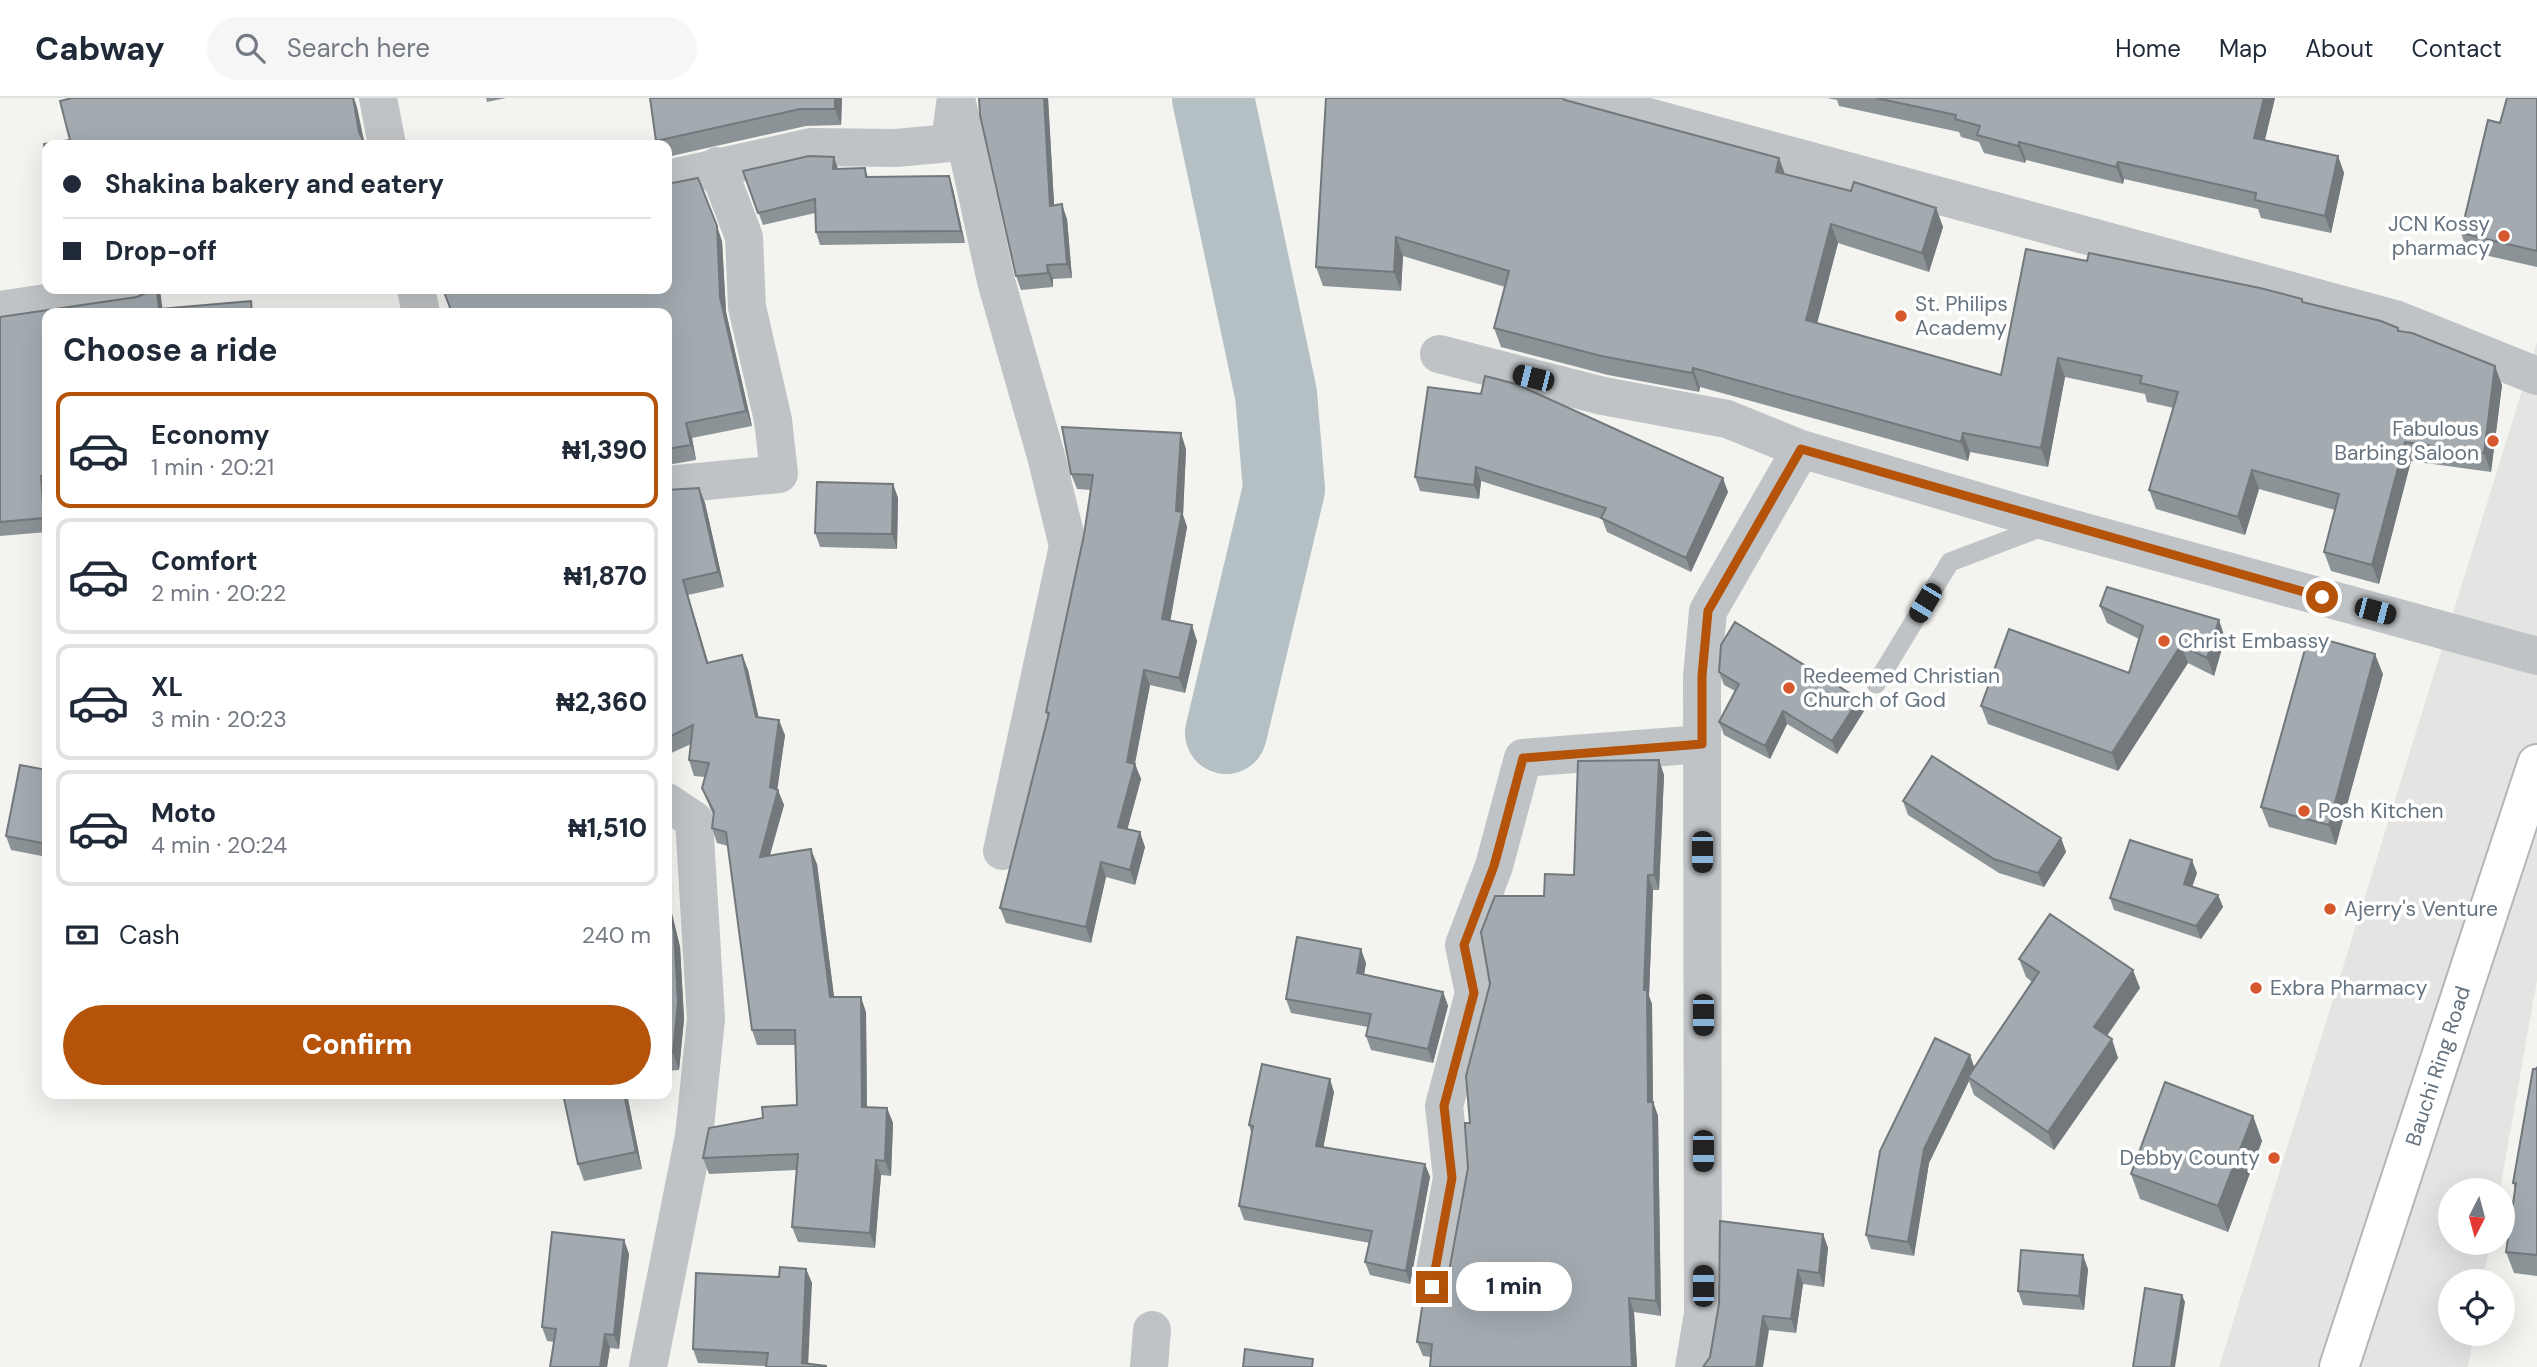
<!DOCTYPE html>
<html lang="en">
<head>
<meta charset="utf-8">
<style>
  :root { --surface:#fff; --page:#f6f6f7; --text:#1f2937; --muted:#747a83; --line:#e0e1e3; --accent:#b45309 }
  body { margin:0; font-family:"DM Sans",sans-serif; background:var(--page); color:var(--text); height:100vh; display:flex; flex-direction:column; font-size:26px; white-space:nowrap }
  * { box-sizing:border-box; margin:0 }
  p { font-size:23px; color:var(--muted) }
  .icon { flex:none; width:38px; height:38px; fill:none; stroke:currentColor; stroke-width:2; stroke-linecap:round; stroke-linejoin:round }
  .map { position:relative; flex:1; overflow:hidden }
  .side { position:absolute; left:42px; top:210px; width:630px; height:791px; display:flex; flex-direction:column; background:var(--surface); border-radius:14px; box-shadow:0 7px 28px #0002 }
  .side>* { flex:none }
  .hud { position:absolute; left:42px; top:42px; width:630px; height:154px; border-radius:14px; box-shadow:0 7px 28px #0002; display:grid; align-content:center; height:154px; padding:0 21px; background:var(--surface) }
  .needle { width:46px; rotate:186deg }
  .tools { position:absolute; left:2438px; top:1080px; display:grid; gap:14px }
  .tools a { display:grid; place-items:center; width:77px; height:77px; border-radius:50%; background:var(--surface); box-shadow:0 7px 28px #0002; font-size:35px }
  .end { position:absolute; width:32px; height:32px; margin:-16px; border:9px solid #b45309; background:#fff; box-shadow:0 0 0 4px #fff }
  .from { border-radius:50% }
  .bubble { position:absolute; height:49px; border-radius:24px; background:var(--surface); box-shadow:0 7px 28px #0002; font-size:23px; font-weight:800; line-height:49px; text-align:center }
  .car { position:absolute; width:21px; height:42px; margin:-21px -10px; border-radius:9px; box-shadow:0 0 5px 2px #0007; background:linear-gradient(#222 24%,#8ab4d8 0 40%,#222 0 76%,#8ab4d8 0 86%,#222 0) }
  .hud b { display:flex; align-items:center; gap:24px; height:66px; font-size:26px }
  .hud b+b { border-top:2px solid var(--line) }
  .hud i { width:18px; height:18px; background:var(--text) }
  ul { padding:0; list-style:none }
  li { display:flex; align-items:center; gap:21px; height:116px; margin:0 14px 10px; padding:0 7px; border:4px solid var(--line); border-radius:14px }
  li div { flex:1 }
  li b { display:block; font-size:26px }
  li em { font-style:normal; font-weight:800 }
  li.selected { border-color:var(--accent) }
  li>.icon { width:63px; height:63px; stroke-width:1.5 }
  h2 { padding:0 21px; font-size:32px; line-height:84px }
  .pay { display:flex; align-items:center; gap:18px; height:77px; padding:0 21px; font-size:26px }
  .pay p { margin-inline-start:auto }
  .action { display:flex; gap:14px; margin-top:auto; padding:14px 21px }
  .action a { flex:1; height:80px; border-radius:42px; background:var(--accent); color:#fff; font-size:28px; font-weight:800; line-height:80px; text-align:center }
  header { display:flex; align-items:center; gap:42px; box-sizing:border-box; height:98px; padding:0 35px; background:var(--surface); border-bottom:2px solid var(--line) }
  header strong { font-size:33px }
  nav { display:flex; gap:38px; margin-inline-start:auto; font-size:24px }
  .search { width:490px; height:63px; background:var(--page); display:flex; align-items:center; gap:18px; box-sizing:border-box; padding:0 24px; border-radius:38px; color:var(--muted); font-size:26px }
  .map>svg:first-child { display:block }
  .built { fill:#e4e5e3 }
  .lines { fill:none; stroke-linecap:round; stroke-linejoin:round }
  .river { stroke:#b5c0c4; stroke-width:82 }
  .primary-casing { stroke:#b2b6b9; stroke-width:42 }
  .lane { stroke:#bfc3c6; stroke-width:19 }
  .street { stroke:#bfc3c6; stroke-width:38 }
  .primary { stroke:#fff; stroke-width:38 }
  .wall { fill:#8c9397 }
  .shaded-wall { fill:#72787b }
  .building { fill:#a3abb0; stroke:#72787b; stroke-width:2 }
  .route { stroke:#b45309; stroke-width:9 }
  .poi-dot { fill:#d7582d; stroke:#fff; stroke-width:2.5 }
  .labels { text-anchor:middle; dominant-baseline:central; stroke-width:7; stroke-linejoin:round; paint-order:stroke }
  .poi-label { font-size:21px; fill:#64737f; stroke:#fff; text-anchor:start }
  .street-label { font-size:21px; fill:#64737f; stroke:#fff }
</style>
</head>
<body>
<header>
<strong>Cabway</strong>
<div class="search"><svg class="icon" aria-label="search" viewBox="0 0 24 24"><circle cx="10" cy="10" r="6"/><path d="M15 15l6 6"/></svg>Search here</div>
<nav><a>Home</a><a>Map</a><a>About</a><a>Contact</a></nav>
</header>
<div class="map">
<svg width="2537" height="1269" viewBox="0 0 2537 1269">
  <rect width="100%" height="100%" fill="#f3f4f0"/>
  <path class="built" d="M2537,244v638l-37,210h-50v52l40,1 -7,38h-33v53h24l-6,33h-249z"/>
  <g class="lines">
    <path class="river" d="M1213,0l63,296 8,95 -58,244"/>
    <defs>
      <path id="primary" d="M2339,1269l198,-603"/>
    </defs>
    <use href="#primary" class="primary-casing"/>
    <path class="lane" d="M1876,586l74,-122 95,-36"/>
    <path class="street" d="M378,0l9,47
      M956,0l40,183 50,175 22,90 -66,305
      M1578,0l817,221 142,57
      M667,81l144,-32 85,1 54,-5 5,-39
      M416,191l5,24
      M0,212l139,-21
      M1439,256l164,42 124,23 74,30 251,74 485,133
      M667,387l112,-11 -6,-54 -26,-113 -3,-70 -27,-71
      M1432,1189l20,-109 -8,-72 30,-113 -10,-48 30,-79 29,-108 179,-14
      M648,1269l46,-231 12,-117 -12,-199 -27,-18
      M1149,1269l3,-37
      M1694,1269l9,-53 -1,-638 6,-65 93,-162"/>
    <use href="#primary" class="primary"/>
  </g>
  <path class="wall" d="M486,0h20l-19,4z
    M650,0h192l-1,27 -35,1 -139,31v-12h-10l-1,-4z
    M979,0h69l6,107 13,14 5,59 -19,1v8l-32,3 -5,-14z
    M1827,0h448l-10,42 73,16 6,17 -13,60 -70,-15 -3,-9 -134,-30 -1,5 -97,-24 -1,3 -41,-10 -5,-11 -18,-5 -2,-5 -120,-26 -2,-6z
    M2537,0v169l-70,-16 -6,-18 39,-110z
    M1565,2l214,58 6,17 66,16 85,17 7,19 -14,45 -91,-29 -21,80 184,52 86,-114 215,38 1,3 95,26 2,3 102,54 -11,87 -80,-11 -32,123 -48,-13 -7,-19 11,-42 -76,-21 -14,46 -89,-26 -7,-19 25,-82 -27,-6 -2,-8 -80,-17 -17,90 -78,-15 -2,9 -268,-74 -1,5 -91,-17 -107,-28 -7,-19 11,-41 -102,-31 -2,35 -78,-5 -7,-19z
    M865,70l3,9 85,12 12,54 -145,2 -4,-13 -1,-19 -52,12 -20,-54z
    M722,143l4,71 26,114 -60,12 4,22 -29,5v-152z
    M148,194l15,17 92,4h-208v176h-1l1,43 -47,4v-219l137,-20z
    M1428,289l300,105 -37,80 -84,-40 -5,-13 -121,-38 -2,18 -59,-8 -5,-14z
    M1186,351l-3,66 4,12 -17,93 27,21 -12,52 -35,-8 -15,79 6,15 -14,50 18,18 -10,38 -29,-8 -15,66 -85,-20 -6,-15 48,-190 -2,-6 38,-177 7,-45 -14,-1 -6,-15z
    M893,386l5,14 -1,51 -77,-2 -5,-14z
    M699,390l6,15 19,84 -36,8 20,68 34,-8 6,15 10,47 27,18 -8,54 7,16 -14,50 47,9 17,133 32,15 1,96h20l6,15 -2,53 -10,-1 -6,73 -77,-6 -6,-15 5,-57 -88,4 -6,-16 60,-40 34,-13 -2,-60h-38l-5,-15 -24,-184 -11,-3 -5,-15 1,-13 -11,-27 3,-11 -11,-1 -5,-16 2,-16 -24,11v-265z
    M2100,508l125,32 -11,38 -26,-13 -70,108 -130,-47 -7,-18 148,-33 10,-34 -32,-16z
    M1719,574l145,39 -27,43 -50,-30 -17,35 -46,-24 -5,-13 16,-31 -11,-6z
    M2383,576l-47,171 -67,-18 -8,-20z
    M1659,662l5,15 -5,115h-6l-4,106 3,8 1,98 5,14 3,200 -27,-4 3,55h-207l1,-10 -8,-1 -6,-14 18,-49 8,-6 5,-10 20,-109 2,-45 74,-227 30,-21z
    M47,672v87l-36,-7 -5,-14z
    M1903,703l158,37 5,14 -22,35 -45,-14 -91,-58z
    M2197,775l-5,14 26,8 5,12 -22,32 -87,-29 -4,-12z
    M667,795l13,54 4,72 -5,51 -12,1z
    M2019,861l121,29 -33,48 11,22 -64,92 -80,-55 -5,-14 -40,82 -15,93 -43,-7 -5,-14 108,-168 58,-85 -6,-5z
    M1366,865l-2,11 79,18 5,14 -15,57 -62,-13 -5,-14 2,-9 -77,-14 -5,-14z
    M2537,969v209l-23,-3 -8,-21 9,-63 -2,-6z
    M1334,994l-11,56 102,16 5,13 -20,107 -40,-9 -5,-13 5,-19 -126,-23 -5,-14 13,-71 -3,-10z
    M563,996h64l15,75 -58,12 -6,-17z
    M2253,1018l9,25 -34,91 -88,-33 -9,-25z
    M1823,1136l5,14 -4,39 -21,-3 -7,49 -27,-3 -59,27z
    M624,1142l5,14 -10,95 -9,-1 -3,19h-57l4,-25 -7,-1 -5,-14z
    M806,1171l6,14 -46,83 -68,-3 -5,-14z
    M2088,1171l-4,41 -61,-5 -5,-14z"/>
  <path class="shaded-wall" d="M353,0h1l3,9 8,38 -6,-13z
    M835,0h7l-1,27 -6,-16z
    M1044,0h4l7,122 -5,-14z
    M2264,0h11l-14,57 -7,-17z
    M2019,44l7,18 -1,3 -7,-17z
    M2338,58l6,17 -13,60 -6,-17z
    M834,59l4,12h-5z
    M1779,60l7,19 -10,-5z
    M2118,64l6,17 -1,5 -7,-17z
    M949,78l4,13 12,54 -4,-12z
    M1062,106l5,15 5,59 -5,-14z
    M1936,110l7,19 -14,45 -7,-19z
    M1831,126l7,19 -25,96 -7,-19z
    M717,128l5,15 4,71 26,114 -6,-15 -26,-114z
    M1396,139l7,19 -2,35 -7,-19z
    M1047,167l6,14v8l-5,-14z
    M157,191h3l3,24 -4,-4z
    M2058,260l7,19 -17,90 -7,-19z
    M2495,268l7,19 -11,87 -7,-19z
    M1693,270l7,19 -1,5 -7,-19z
    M686,325l6,15 4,22 -5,-15z
    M1181,335l5,16 -3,66 4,12 -19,107 -6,-15 14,-108z
    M1963,335l7,19 -2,9 -7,-19z
    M2405,344l6,19 -32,123 -7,-19z
    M1476,369l5,14 -2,18 -5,-14z
    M2252,372l7,19 -14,46 -7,-18z
    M41,378l5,13 1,37 -3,-8z
    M1723,380l5,14 -37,80 -5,-14z
    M893,386l5,14 -1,51 -5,-15z
    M699,390l6,15 19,84 -6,-15z
    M683,482l5,15 25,83 -6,-15z
    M2219,522l6,18 -11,38 -7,-18z
    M1192,527l5,16 -12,52 -6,-15z
    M2181,547l7,18 -70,108 -6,-18z
    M2375,556l8,20 -47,171 -7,-20z
    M742,557l6,15 14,62 -6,-15z
    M1144,572l6,15 -17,87 2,-8 6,15 -17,63 -6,-15 9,-65z
    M1859,601l5,12 -27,43 -5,-13z
    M1783,613l4,13 -17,35 -5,-13z
    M779,622l6,15 -9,64 2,-9 6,15 -19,67 -5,-15z
    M1659,662l5,15 -5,115 -5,-15z
    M1140,734l5,15 -10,38 -5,-15z
    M2061,740l5,14 -22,35 -6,-14z
    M811,751l6,15 19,148 -6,-15z
    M2192,762l5,13 -8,23 -5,-12z
    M1101,764l5,15 -15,66 -5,-16z
    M1648,777l5,15 -4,106 3,8 1,112 -5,-14 -4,-112z
    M667,795l13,54 4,72 -5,51 -6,-17z
    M2218,797l5,12 -22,32 -5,-13z
    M1361,851l5,14 -4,24 -5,-14z
    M2133,872l7,18 -40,57 -6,-18z
    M1443,894l5,14 -15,57 -5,-14z
    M861,899l5,15 1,111 -5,-16z
    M2112,941l6,19 -64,92 -6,-18z
    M1970,957l5,14 -7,8 1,4 -40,82 -15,93 -6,-14 16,-93z
    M1330,981l4,13 -13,68 -5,-14z
    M624,996h3l15,75 -6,-17z
    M1653,1004l5,14 3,200 -5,-15z
    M887,1010l6,15 -2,53 -6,-15z
    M2253,1018l9,25 -34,91 -10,-26z
    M876,1062l5,15 -6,73 -5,-15z
    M1425,1066l5,13 -20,107 -4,-13z
    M1823,1136l5,14 -4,39 -5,-14z
    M624,1142l5,14 -10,95 -5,-14z
    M2083,1157l5,14 -4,41 -5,-14z
    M806,1171l6,14 -4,84 -6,-4z
    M1798,1172l5,14 -7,49 -5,-14z
    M2182,1197l3,7 -10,65h-4z
    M1629,1200l5,14 3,55h-5z
    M1763,1218l6,14 -6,37h-7z
    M605,1236l5,14 -3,19h-7z"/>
  <path class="building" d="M72,0h281l6,34 6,13h-318v21l-3,-22 26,-4 -10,-39z
    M650,0h185v11h-35l-144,32z
    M979,0h65l6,108 12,-2 5,60 -20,1 1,8 -32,3 -36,-161z
    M1326,0h236l3,2 214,58 -3,14 75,19 3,-9 82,26 -14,45 -91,-29 -25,96 195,55 25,-126 61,12 2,-8 171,35 42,11v3l79,19 17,7v3l14,2 83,33 -11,87 -79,-11 -33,123 -48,-13 15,-58 -87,-24 -14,47 -89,-27 29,-98 -38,-9 2,-7 -84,-18 -17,90 -78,-15 -2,9 -268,-74 -1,5 -91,-17 -107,-28 15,-57 -113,-34 -2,35 -78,-5z
    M1876,0h388l-10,40 84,18 -13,60 -70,-16 1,-7 -138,-31 -2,5 -97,-25 -1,4 -41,-11 3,-9 -25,-7 1,-4z
    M2507,0h30v153l-76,-18 27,-113 12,3z
    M809,58l25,1 -1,12 32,-1 1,9 83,-1 12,55 -145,1 -1,-33 -57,14 -15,-42z
    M698,80l19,48 3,71 26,114 -60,12 5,22 -24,4v-136h-215l-9,-24h224v-105z
    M149,191h8l2,20 92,-8 1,12h-205v162l-6,1 3,42 -44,4v-205l137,-20 11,-5z
    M1485,278l31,8 207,94 -37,80 -85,-40 5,-10 -130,-41 -2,18 -59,-8 13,-90 53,7z
    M1062,329l119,6 -5,78 6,1 -20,107 30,6 -13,53 -35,-8 -17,92 8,2 -17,63 22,5 -10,38 -29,-8 -15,65 -86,-19 49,-195 -3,-1 38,-177 9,-60 -22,-1z
    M817,384l76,2 -1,50 -77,-1z
    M699,390l19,84 -35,8 24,83 35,-8 14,62 23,3 -9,67 8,3 -18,67 51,-8 19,148h31l1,110 25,1 -2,53 -9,-1 -6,73 -78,-6 6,-73 -95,4 6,-30 54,-10 -1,-11 35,-2 -2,-75h-43l-26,-198 -14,-4 2,-16 -12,-24 7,-25 -20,-3 4,-35 -26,13v-248z
    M2107,489l112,33 -12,38 -26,-13 -69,108 -131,-47 28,-77 120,44 14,-47 -43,-20z
    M1735,524l124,77 -27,42 -49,-30 -18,35 -46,-24 20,-38 -20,-12 2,-27z
    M2309,537l66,19 -46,171 -68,-18z
    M1932,658l129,82 -23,35 -44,-14 -91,-58z
    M1659,662l-5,115h-6l-4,115h3l1,112h5l3,199 -27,-3 3,69h-202l2,-23 -15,-2 7,-48 11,-1 8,-6 5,-10 20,-109 -3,-42v-3h5l-4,-47 24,-92 -9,-52 14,-36h49l1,-22 29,1 4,-114z
    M20,667l27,5v74l-41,-8z
    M2130,742l62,20 -8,24 34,11 -22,31 -86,-28z
    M667,804l7,29 4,71 -5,51 -6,1z
    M2050,816l83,56 -39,57 18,12 -64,93 -80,-55 71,-105 -20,-13z
    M1297,839l64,12 -4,24 86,19 -15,57 -62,-13 5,-22 -85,-15z
    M1935,940l35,17 -46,94 -16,93 -42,-7 14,-84z
    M1262,966l68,15 -14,67 109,18 -19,107 -41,-9 7,-31 -133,-25 14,-80 -4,-1z
    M2537,969v188l-31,-3 10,-69h-3l20,-114h3z
    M2165,984l88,34 -35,90 -87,-32z
    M563,996h61l12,58 -58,12z
    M1720,1123l103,13 -4,39 -21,-3 -7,49 -28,-3 -7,51h-53l7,-10 9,-53z
    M552,1134l72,8 -10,95 -9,-1 -5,33h-50l6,-38 -14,-2z
    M2021,1152l62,5 -4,41 -61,-5z
    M780,1169l26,2 -4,94 24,3v1h-60l2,-14 -75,-4 3,-76 83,4z
    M2145,1190l37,7 -11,72h-38z
    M1245,1251l68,10 -1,8h-69z"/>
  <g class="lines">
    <path class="route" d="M1432,1189l20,-109 -8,-72 30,-113 -10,-48 30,-79 29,-108 179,-14v-68l6,-65 93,-162 521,148"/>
  </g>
  <g class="poi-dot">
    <circle cx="2504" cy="138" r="7"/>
    <circle cx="1901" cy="218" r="7"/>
    <circle cx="2493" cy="343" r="7"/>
    <circle cx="2164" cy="543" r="7"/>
    <circle cx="1789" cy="590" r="7"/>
    <circle cx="2304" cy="713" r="7"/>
    <circle cx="2330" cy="811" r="7"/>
    <circle cx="2256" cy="890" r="7"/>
    <circle cx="2274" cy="1060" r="7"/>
  </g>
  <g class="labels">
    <g class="poi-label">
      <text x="2490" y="126" text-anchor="end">JCN Kossy<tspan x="2490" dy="24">pharmacy</tspan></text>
      <text x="1915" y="206">St. Philips<tspan x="1915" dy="24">Academy</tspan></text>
      <text x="2479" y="331" text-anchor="end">Fabulous<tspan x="2479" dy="24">Barbing Saloon</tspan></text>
      <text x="2178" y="543">Christ Embassy</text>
      <text x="1803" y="578">Redeemed Christian<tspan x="1803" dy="24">Church of God</tspan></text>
      <text x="2318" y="713">Posh Kitchen</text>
      <text x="2344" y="811">Ajerry's Venture</text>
      <text x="2270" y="890">Exbra Pharmacy</text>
      <text x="2260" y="1060" text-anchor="end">Debby County</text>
    </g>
    <g class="street-label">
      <text transform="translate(2438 968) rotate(-72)">Bauchi Ring Road</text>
    </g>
  </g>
</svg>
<div class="tools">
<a><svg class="needle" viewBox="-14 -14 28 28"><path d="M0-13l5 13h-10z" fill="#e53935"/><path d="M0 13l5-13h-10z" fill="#747a83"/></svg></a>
<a><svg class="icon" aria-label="locate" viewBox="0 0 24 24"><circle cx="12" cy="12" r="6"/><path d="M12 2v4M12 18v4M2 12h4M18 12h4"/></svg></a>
</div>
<i class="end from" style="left:2322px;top:499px"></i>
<i class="end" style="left:1432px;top:1189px"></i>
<div class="bubble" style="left:1456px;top:1164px;width:116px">1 min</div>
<i class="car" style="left:1533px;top:280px;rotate:284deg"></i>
<i class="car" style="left:1925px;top:505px;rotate:211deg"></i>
<i class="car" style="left:2375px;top:513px;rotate:105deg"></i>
<i class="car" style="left:1702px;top:754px;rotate:180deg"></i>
<i class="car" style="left:1703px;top:917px;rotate:180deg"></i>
<i class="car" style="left:1703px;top:1053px;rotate:180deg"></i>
<i class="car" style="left:1703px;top:1188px;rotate:0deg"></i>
<div class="hud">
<b><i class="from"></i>Shakina bakery and eatery</b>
<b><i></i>Drop-off</b>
</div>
<section class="side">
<h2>Choose a ride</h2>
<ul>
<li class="selected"><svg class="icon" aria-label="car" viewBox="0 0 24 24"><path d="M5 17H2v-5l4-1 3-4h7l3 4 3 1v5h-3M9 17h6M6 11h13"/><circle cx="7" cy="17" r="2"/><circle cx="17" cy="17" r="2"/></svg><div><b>Economy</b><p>1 min · 20:21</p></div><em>₦1,390</em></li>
<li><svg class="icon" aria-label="car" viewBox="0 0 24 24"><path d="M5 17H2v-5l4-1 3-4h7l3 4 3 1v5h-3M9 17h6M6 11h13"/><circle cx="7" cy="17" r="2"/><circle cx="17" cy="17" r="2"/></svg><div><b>Comfort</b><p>2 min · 20:22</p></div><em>₦1,870</em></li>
<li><svg class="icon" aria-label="car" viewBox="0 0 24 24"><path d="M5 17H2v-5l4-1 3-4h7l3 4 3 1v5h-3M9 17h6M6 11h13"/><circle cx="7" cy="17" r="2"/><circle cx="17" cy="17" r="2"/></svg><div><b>XL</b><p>3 min · 20:23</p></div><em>₦2,360</em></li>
<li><svg class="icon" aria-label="car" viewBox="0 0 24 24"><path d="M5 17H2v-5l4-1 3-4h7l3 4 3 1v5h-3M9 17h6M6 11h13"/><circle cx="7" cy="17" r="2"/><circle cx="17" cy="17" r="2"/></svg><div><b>Moto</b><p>4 min · 20:24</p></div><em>₦1,510</em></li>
</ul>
<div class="pay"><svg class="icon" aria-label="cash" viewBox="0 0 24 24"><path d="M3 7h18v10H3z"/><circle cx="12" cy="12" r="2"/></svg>Cash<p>240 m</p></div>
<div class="action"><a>Confirm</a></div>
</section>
</div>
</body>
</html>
